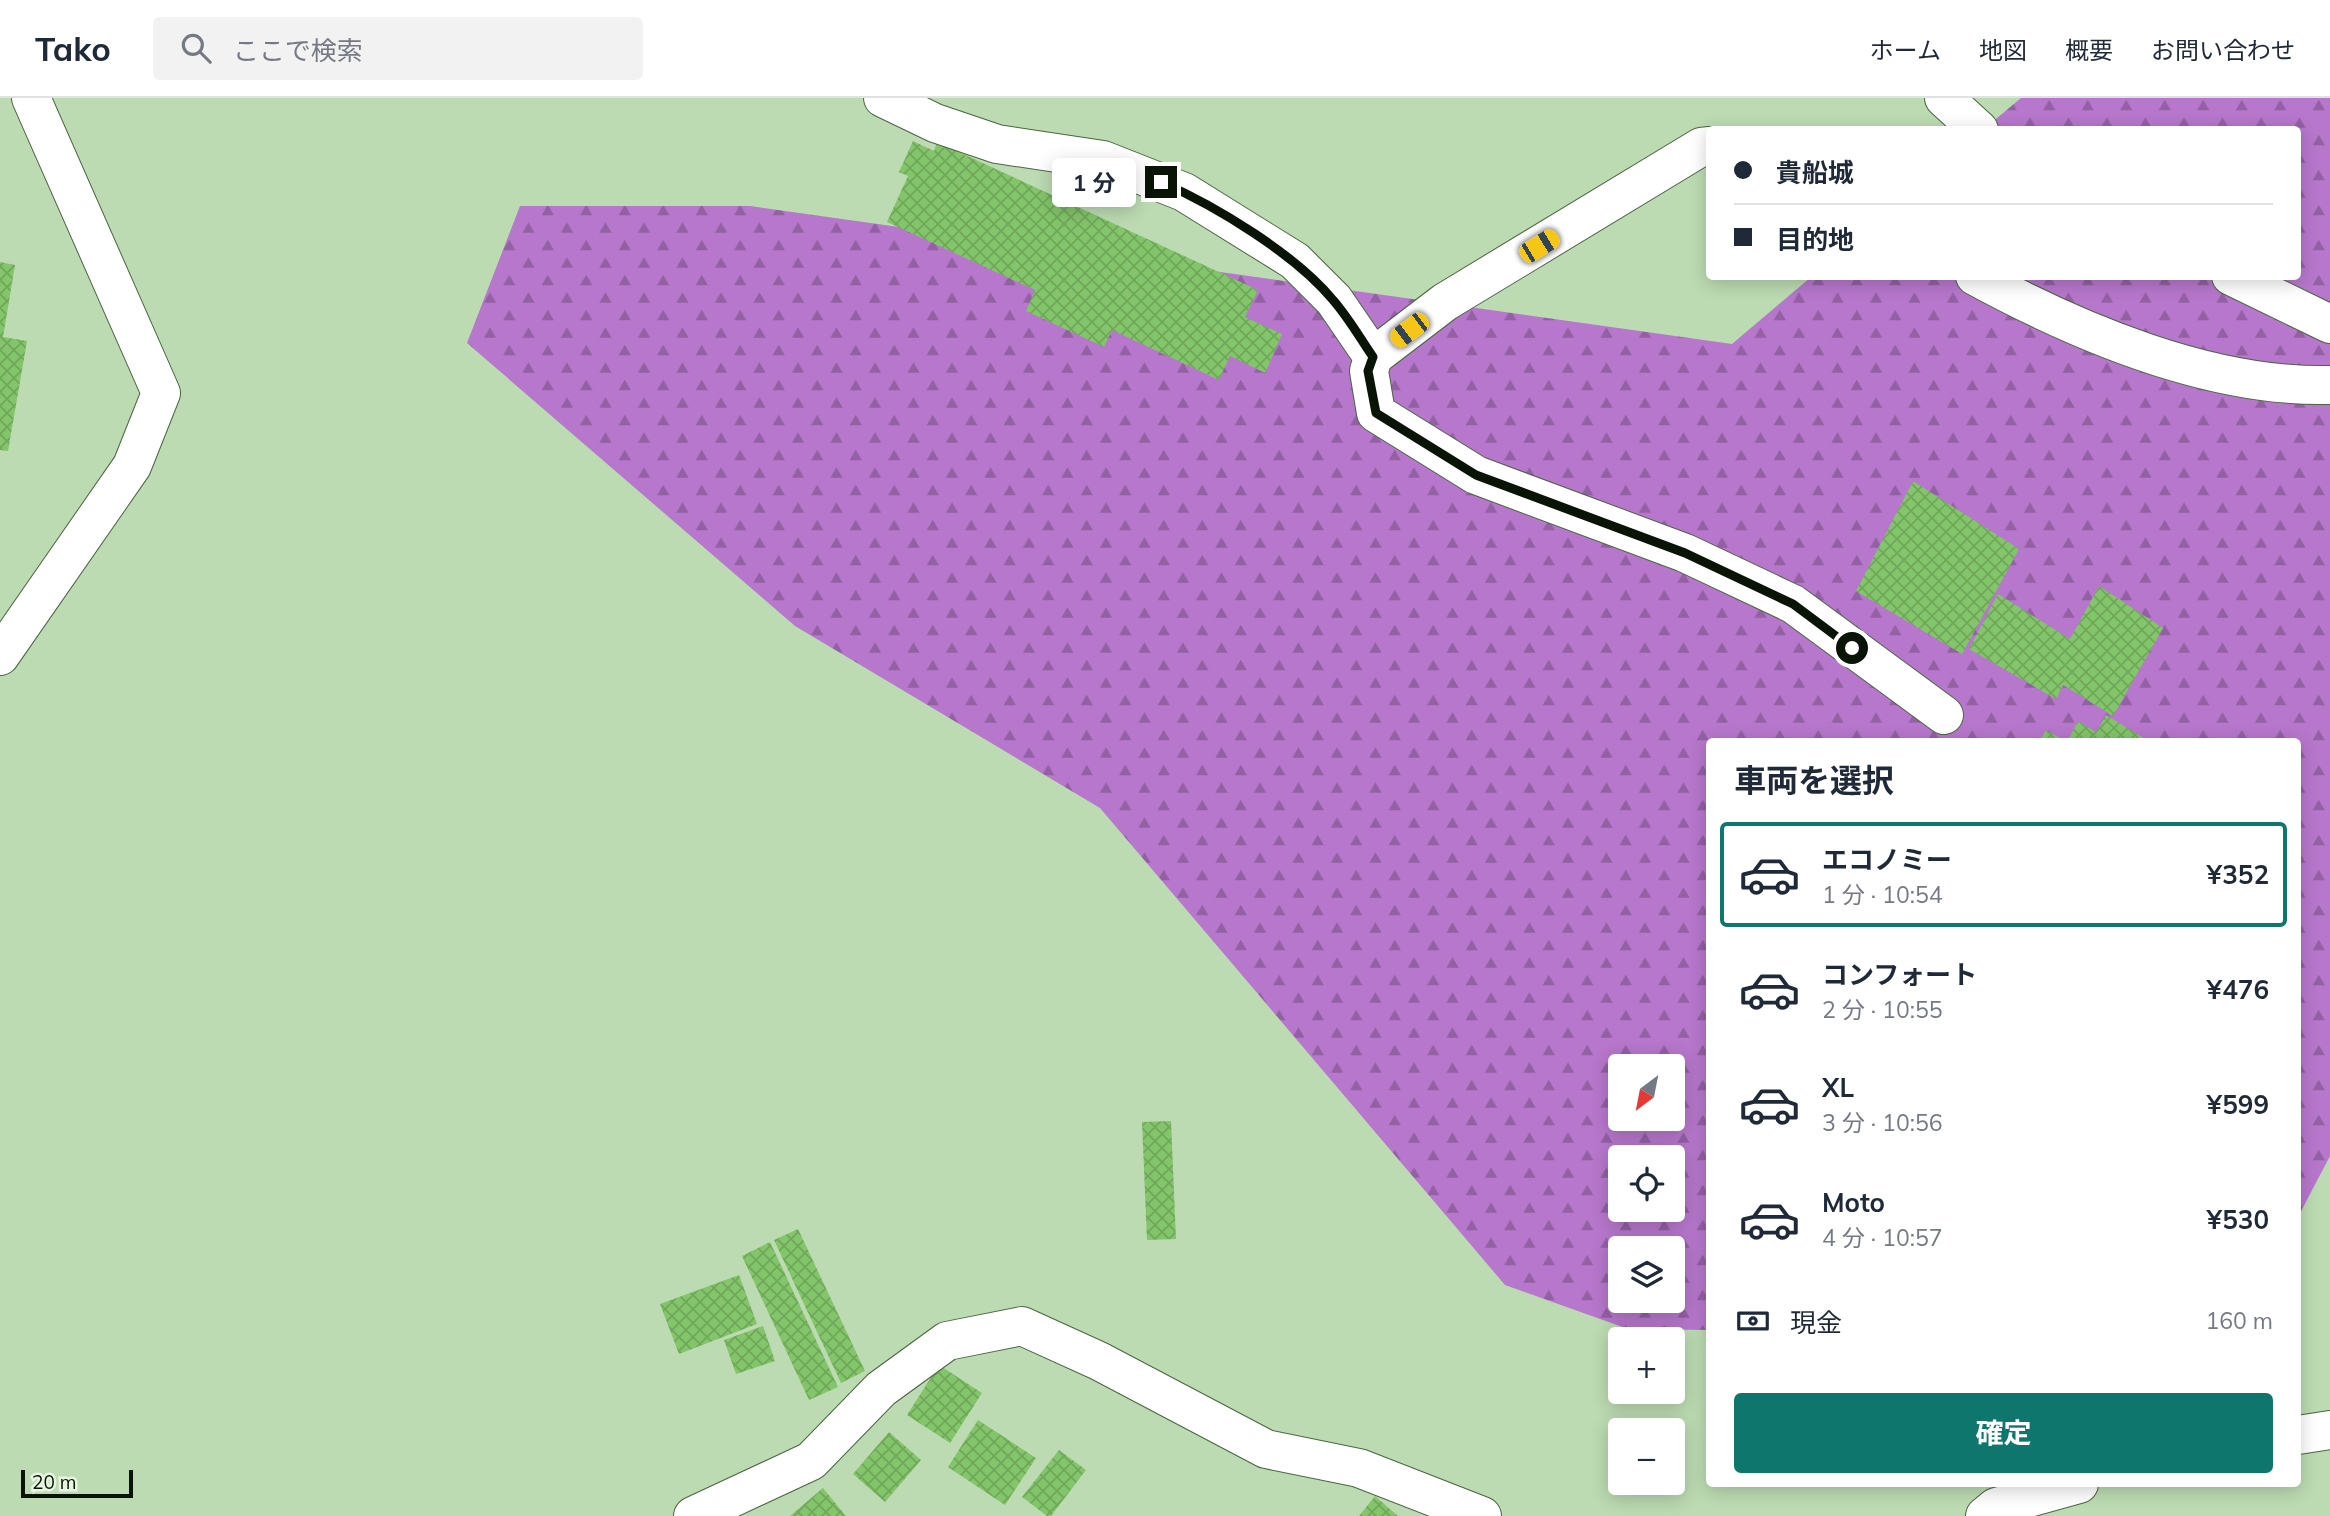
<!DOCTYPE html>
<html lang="ja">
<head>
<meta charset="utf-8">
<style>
  :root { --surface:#fff; --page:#f2f2f3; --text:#1f2937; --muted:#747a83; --line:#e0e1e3; --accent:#0f766e }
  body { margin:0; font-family:Mulish,"Noto Sans JP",sans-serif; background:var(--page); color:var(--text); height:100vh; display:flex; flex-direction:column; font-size:26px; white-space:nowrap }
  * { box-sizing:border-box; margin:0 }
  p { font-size:23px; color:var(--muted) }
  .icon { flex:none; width:38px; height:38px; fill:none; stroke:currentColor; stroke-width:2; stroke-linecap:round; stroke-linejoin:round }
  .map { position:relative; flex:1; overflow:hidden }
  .sheet { position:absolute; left:1706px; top:640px; width:595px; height:749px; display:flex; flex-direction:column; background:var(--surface); border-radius:7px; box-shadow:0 4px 18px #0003 }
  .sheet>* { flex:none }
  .guide { position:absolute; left:1706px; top:28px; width:595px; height:154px; border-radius:7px; box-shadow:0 4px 18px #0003; display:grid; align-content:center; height:154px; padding:0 28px; background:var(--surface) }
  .needle { width:46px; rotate:212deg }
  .controls { position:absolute; left:1608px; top:956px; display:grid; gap:14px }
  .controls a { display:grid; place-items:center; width:77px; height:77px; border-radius:7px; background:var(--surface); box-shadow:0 4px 18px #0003; font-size:35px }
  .scale { position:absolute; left:21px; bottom:18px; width:112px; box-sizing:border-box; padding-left:7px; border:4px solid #091306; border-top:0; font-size:19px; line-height:24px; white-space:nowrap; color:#091306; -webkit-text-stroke:5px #e7f6e1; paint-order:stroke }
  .end { position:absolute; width:32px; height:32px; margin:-16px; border:9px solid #091306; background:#fff; box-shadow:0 0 0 4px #fff }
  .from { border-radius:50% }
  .bubble { position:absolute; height:49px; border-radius:7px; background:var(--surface); box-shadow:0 4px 18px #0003; font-size:23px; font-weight:700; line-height:49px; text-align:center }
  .car { position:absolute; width:21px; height:42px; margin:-21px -10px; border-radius:9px; box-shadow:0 0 5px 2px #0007; background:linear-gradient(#f5c518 24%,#345 0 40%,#f5c518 0 76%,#345 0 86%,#f5c518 0) }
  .guide b { display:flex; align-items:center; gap:24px; height:66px; font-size:26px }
  .guide b+b { border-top:2px solid var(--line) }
  .guide i { width:18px; height:18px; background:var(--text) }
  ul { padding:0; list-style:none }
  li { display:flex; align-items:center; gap:21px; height:105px; margin:0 14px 10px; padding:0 14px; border:4px solid transparent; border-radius:7px }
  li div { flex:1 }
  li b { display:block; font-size:26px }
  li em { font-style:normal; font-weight:700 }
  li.current { border-color:var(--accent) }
  li>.icon { width:63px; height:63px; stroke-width:1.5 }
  h2 { padding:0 28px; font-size:32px; line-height:84px }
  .pay { display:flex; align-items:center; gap:18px; height:77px; padding:0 28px; font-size:26px }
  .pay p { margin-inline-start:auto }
  .cta { display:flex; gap:14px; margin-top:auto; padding:14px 28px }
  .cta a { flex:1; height:80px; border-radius:7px; background:var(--accent); color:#fff; font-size:28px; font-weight:700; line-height:80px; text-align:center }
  header { display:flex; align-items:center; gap:42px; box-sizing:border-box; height:98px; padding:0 35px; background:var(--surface); border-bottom:2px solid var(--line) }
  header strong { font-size:33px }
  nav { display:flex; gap:38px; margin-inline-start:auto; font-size:24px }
  .search { width:490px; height:63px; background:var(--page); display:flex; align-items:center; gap:18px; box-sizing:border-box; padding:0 24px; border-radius:7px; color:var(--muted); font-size:26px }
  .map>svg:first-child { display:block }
  .forest { fill:url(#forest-firs); fill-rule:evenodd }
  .building { fill:url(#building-cross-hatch) }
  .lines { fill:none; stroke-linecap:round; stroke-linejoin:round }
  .minor-casing { stroke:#4a6541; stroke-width:40 }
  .minor { stroke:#fff; stroke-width:38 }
  .route { stroke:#091306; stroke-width:9 }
</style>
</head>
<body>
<header>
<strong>Tako</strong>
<div class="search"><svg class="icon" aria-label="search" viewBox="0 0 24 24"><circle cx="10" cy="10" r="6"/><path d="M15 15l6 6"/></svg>ここで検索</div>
<nav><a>ホーム</a><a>地図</a><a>概要</a><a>お問い合わせ</a></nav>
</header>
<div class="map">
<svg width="2330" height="1418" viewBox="0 0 2330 1418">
  <defs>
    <pattern id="forest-firs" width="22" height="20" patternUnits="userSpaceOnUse" patternTransform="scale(1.75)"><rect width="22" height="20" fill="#b777cc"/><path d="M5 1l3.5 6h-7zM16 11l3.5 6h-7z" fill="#9360a4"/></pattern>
    <pattern id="building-cross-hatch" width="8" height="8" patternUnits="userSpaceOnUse" patternTransform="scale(1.75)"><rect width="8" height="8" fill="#83c56a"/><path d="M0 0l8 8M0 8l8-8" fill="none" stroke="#70a85a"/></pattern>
  </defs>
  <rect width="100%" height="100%" fill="#bcdbb2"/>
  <path class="forest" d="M2021,0h309v1058l-32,61v-475h-588v588l-82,-1 -123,-44 -405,-477 -305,-182 -328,-283 53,-137h230l982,138 79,-67 487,-1v-146l-314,-1zM1620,968h53v52h-53zM1620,1059h53v52h-53zM1620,1150h53v52h-53z"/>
  <path class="building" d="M913,43l21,10 3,-9 321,148 -13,27 37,17 -17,39 -35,-17 -11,24 -107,-50 -8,17 -78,-36 9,-21 -148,-68 21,-46 -9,-4z
    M0,164l15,3 -12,72 24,4 -19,110 -8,-1z
    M1913,383l106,68 -57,105 -106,-63z
    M2099,488l64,42 -50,88 -50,-31 -7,14 -87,-50 29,-55 72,45z
    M2106,617l41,25 -2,2h-78l11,-21 18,11z
    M2046,632l21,12h-28z
    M1171,1023l5,118 -29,1 -5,-118z
    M798,1131l67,142 -24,12 -67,-143z
    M770,1144l68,145 -29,13 -67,-144z
    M739,1177l18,49 -78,30 -19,-50z
    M763,1228l12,35 -39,13 -12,-34z
    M939,1267l43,28 -32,50 -43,-28z
    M978,1322l58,38 -31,47 -57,-38z
    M889,1334l32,28 -36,42 -32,-28z
    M1059,1352l27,20 -35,46h-4l-25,-19z
    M823,1390l23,28h-56z
    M1375,1398l23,20h-39z"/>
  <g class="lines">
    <defs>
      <path id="minor" d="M883,0l52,25 62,21 106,16 81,32 111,69 39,39 39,57
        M1944,0l35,32
        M1710,48l-9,1 -256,155 -72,55 -4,14 7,42 100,62 209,78 108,51 151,111
        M1975,178c103,56 236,112 355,109
        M2231,178l99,48
        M0,558l132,-190 29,-73 -130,-295
        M2298,1337l32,-5
        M693,1418l118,-55 70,-72 66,-48 75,-15 77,35 167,88 93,19 123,48
        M1985,1418l11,-9 83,-23"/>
    </defs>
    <use href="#minor" class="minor-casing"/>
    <use href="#minor" class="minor"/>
  </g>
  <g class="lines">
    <path class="route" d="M1161,84c55,24 134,72 172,118 15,17 27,38 40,57l-5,14 8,42 100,62 209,78 108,51 59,44"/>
  </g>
</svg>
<div class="controls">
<a><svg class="needle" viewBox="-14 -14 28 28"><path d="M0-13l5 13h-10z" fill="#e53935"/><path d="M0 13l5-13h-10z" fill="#747a83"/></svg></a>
<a><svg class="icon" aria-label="locate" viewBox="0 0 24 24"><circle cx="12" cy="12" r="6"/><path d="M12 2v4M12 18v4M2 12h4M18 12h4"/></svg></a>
<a><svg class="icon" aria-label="layers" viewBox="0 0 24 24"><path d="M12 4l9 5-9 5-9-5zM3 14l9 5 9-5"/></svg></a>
<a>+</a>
<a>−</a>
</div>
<div class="scale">20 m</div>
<i class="end from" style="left:1852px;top:550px"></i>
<i class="end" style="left:1161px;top:84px"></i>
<div class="bubble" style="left:1052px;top:60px;width:84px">1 分</div>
<i class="car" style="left:1539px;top:148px;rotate:59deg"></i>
<i class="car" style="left:1409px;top:232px;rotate:233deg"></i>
<div class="guide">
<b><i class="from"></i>貴船城</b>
<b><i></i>目的地</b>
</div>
<section class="sheet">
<h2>車両を選択</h2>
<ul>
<li class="current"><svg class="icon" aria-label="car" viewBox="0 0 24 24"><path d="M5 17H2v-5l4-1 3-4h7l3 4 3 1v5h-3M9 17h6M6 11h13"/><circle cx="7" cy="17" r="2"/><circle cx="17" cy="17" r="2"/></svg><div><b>エコノミー</b><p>1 分 · 10:54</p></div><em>¥352</em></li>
<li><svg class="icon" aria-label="car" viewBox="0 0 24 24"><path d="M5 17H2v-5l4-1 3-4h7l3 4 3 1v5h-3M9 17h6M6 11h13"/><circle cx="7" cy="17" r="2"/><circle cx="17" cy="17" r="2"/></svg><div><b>コンフォート</b><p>2 分 · 10:55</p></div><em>¥476</em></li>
<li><svg class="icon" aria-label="car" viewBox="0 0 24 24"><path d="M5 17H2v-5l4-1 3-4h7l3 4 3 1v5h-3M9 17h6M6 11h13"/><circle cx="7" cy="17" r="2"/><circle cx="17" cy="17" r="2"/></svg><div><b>XL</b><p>3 分 · 10:56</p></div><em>¥599</em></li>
<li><svg class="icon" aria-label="car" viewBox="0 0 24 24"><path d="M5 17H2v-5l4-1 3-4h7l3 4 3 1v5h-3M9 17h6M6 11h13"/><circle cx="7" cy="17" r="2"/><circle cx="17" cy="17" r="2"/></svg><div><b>Moto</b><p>4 分 · 10:57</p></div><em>¥530</em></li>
</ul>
<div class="pay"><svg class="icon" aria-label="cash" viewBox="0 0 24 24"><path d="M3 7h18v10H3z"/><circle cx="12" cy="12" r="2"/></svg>現金<p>160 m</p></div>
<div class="cta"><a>確定</a></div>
</section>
</div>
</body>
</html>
